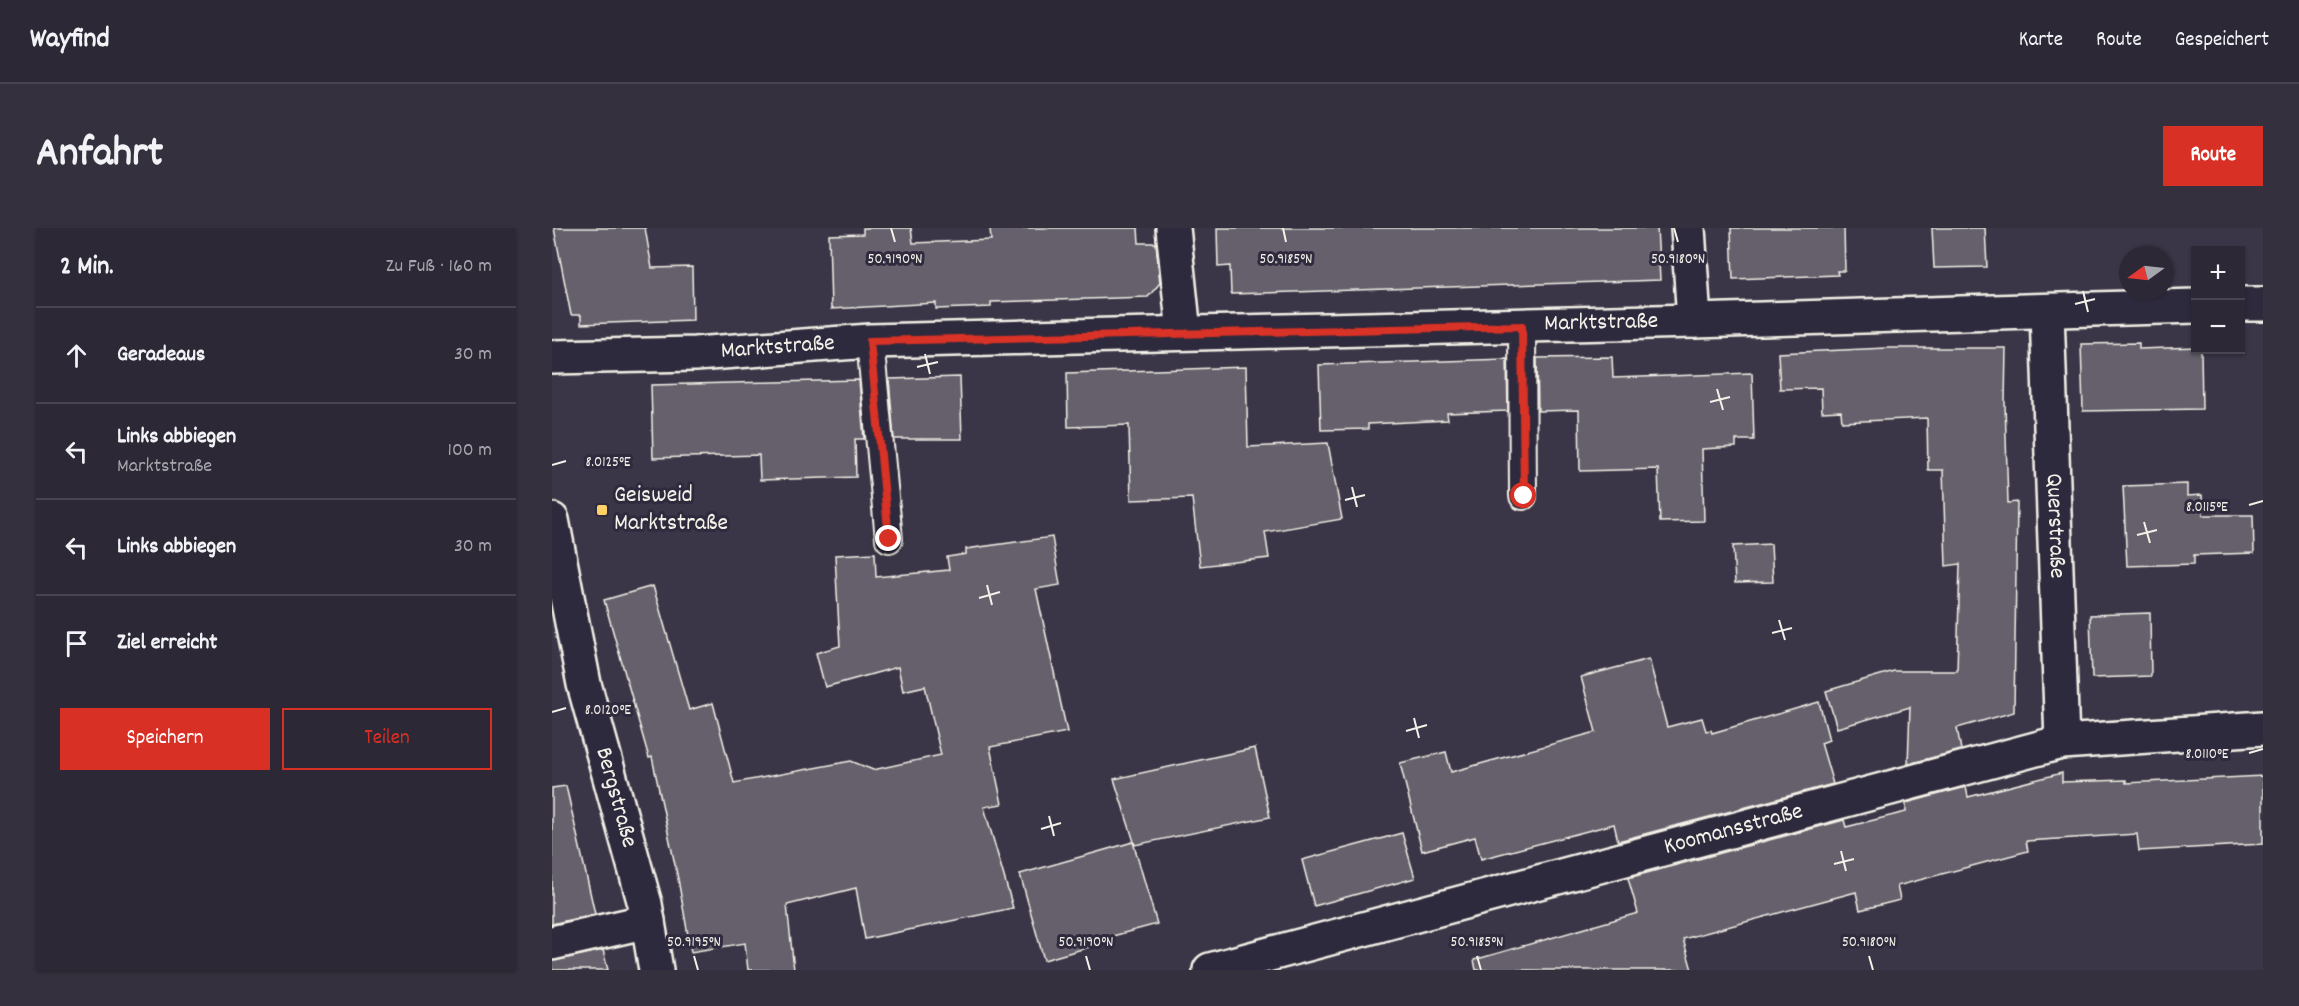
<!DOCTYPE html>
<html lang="de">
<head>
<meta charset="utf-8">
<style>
	:root { --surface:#2c2835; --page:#34303d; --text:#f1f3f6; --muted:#a6a6ad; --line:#484450; --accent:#d93025 }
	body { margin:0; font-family:Dekko,sans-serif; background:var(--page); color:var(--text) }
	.controls { position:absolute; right:18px; top:18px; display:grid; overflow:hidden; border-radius:0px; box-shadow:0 2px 4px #0004 }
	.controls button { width:54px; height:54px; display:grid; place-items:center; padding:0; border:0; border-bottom:2px solid var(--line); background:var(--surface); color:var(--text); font:30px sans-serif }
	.compass { position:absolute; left:1567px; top:18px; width:54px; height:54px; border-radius:50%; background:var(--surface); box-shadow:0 2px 4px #0004; rotate:255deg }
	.stop { position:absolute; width:18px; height:18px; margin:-14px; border:4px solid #d93025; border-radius:50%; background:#fff }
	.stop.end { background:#d93025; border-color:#fff; box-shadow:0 2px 6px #0008 }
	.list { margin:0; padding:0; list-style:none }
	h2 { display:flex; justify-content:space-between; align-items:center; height:78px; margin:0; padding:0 24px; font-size:26px }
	h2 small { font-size:20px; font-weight:400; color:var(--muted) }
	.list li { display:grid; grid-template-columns:39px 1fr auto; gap:18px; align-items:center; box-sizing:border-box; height:96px; padding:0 24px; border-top:2px solid var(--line) }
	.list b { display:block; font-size:22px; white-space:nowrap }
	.list p { margin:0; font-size:20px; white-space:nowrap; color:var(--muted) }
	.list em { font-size:20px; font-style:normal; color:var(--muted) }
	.actions { display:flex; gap:12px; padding:18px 24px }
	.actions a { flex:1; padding:14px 0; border:2px solid var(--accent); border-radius:0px; text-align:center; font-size:21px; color:var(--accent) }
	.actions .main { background:var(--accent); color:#fff }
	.icon { flex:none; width:33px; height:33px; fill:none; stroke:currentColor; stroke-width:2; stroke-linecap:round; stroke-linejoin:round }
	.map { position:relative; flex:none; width:1711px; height:742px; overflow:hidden; border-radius:0px }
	header { display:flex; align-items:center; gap:36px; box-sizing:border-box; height:84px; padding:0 30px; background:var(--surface); border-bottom:2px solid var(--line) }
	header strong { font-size:28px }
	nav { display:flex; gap:33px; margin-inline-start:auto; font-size:21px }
	.intro { display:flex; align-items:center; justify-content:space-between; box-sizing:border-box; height:144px; padding:0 36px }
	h1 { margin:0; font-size:42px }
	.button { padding:15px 27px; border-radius:0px; background:var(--accent); color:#fff; font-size:21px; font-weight:700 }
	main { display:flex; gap:36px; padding:0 36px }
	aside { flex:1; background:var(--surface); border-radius:0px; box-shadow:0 2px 4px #0004 }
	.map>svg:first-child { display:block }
</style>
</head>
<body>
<header>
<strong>Wayfind</strong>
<nav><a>Karte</a><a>Route</a><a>Gespeichert</a></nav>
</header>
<div class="intro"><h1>Anfahrt</h1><a class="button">Route</a></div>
<main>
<aside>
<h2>2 Min.<small>Zu Fuß · 160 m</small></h2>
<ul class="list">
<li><svg class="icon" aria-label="ahead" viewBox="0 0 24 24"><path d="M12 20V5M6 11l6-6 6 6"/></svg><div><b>Geradeaus</b></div><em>30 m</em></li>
<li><svg class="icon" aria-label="left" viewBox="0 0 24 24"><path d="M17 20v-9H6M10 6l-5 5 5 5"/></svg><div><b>Links abbiegen</b><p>Marktstraße</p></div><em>100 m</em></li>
<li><svg class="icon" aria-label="left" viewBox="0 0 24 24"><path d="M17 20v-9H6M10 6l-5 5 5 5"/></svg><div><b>Links abbiegen</b></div><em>30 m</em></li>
<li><svg class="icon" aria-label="arrive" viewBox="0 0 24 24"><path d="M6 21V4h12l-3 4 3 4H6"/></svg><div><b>Ziel erreicht</b></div></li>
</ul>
<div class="actions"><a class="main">Speichern</a><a>Teilen</a></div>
</aside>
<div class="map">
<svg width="1711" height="742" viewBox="0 0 1711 742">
	<rect width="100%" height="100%" fill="#3b3647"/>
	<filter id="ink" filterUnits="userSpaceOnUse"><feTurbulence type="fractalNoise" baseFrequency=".0167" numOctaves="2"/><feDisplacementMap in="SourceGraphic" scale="12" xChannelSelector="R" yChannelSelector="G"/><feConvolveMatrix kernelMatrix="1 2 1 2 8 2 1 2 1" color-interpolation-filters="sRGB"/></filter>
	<g filter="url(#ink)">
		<g fill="#65616c" stroke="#f4f1e8" stroke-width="1.5">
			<path d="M2,0h91l7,40 40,-1 1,53 -112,4v-9h-10z"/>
			<path d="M311,0h48l2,15 78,-3 -1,-12h148l1,15h17l4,40 -12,14 -157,5v5l-55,2v-6l-105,6 -2,-74 34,-1z"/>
			<path d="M665,0h440l3,52 -429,14 -1,-28 -12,1z"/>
			<path d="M1179,0h113l1,43h-8l1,4 -105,4z"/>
			<path d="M1380,0h53l2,39 -53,1z"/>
			<path d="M1587,115v6l57,-2v3h5l1,59 -119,2 -2,-67z"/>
			<path d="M1335,120h119l-1,55 3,100 9,-1 -3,210 -57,16 4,22 -53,14 2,-57 -73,21 -11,-37 68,-20h63l3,-107 -14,2 -3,-96h-15l-1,-52 -85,4 -1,-11 -19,1 -1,-24 -41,1 -2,-36z"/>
			<path d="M1060,129l1,21 139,-5 2,67h-18v7l-34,2 2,72 -44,1 -2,-53 -78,2 -1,-61 -41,1 -1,-53z"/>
			<path d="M955,131l1,52 -61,2 1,7 -80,4v5l-47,1 -2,-65z"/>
			<path d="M694,139l2,80 80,-4 14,76 -77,13 4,26 -69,8 -8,-68 -61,2 -2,-75 -61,2 -1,-54z"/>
			<path d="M408,149l2,62h-68l-5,-60z"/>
			<path d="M307,152l5,59h-9l1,38 -96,3 -1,-25 -106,3 -2,-73z"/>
			<path d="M1635,256v12l15,-1 1,20h50l1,38 -60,2v9l-67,2 -4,-80z"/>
			<path d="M500,309l8,48 -24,4 31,143 -77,15 12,57 -18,3 29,101 -148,31 -9,-51 -69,17 7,65h-46l-3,-27 -54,9 -13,-73 -26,-122 -3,1 -45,-158 49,-14 36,124 24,-7 21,80 117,-22 22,9 68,-15 -16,-69 -22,5 -5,-24 -73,20 -9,-34 24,-7 -5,-91 40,-2 1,24 73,-7 -2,-13 19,-3v-5z"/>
			<path d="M1219,316l2,38 -38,1 -2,-37z"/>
			<path d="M1598,385l1,63 -59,2 -2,-63z"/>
			<path d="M1097,431l18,68 35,-9 4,13 5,-1 1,3 107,-31 10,38 -8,3 12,41 -215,57 -4,-17 -133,35 -6,-22 -53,14 -22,-88 46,-11 5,20 145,-40 -15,-55z"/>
			<path d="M703,520l15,69 -135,28 -21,-66z"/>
			<path d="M1510,545v9l64,-2v3l137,-7v68l-124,7 -2,-17 -111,7 2,10 -131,35 3,14 -40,10 -4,-18 -173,47 9,31h-216l-2,-10 164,-47 -10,-35 216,-58 2,7 60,-15v-9l60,-16 2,10z"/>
			<path d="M14,558l29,128 -43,10v-136z"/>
			<path d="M850,605l13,45 -101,28 -12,-46z"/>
			<path d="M581,614l24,82 -48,13 1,4 -66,19 -24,-86z"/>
			<path d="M51,722l5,20h-56v-9z"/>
		</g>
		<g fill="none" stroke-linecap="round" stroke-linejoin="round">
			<defs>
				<g id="lane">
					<path d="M970,98l1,170"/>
					<path d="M318,113l19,198"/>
				</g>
				<g id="street">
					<path d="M621,0l11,105"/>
					<path d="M1136,0l6,93"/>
					<path d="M1688,76h23"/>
					<path id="s1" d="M1495,84l15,430"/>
					<path id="s2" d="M0,129l143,-3 175,-13 824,-20 502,-15"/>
					<path id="s3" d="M0,292l32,164 61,220 11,66"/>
					<path d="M0,715l96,-22"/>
					<path id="s4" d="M658,742l852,-228 201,-14"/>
				</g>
			</defs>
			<use href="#lane" stroke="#f4f1e8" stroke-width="30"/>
			<use href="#street" stroke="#f4f1e8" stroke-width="38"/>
			<use href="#lane" stroke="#2f2a3d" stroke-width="26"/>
			<use href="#street" stroke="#2f2a3d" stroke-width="33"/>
		</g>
	</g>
	<g fill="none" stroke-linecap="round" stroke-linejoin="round" filter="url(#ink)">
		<path stroke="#d93025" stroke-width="8" d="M337,311l-19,-198 652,-15 2,170"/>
	</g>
	<path fill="none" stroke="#f4f1e8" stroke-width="2" d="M339,0l4,14M731,0l3,14M1122,0l4,14M1531,63l5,21M1523,76l20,-5M373,126l5,20M365,139l21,-5M1165,161l6,21M1158,174l20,-5M0,237l14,-4M800,259l5,20M793,272l20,-5M1697,277l14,-4M1592,294l6,21M1585,307l20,-5M435,357l5,20M427,370l21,-6M1227,392l6,20M1220,405l20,-5M0,484l14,-4M862,490l5,20M854,503l21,-6M1697,525l14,-4M497,588l5,20M489,601l20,-6M1289,623l5,20M1282,636l20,-5M142,728l4,14M534,728l4,14M925,728l4,14M1317,728l4,14"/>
	<rect fill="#ffd166" stroke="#2f2a3d" stroke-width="2" x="44" y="276" width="12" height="12" rx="3"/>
	<g text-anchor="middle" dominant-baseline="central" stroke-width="6" stroke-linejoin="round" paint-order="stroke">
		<g font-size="24" fill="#f4f1e8" stroke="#2f2a3d">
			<text stroke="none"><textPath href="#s2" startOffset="1050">Marktstraße</textPath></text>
			<text stroke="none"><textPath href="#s2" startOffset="226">Marktstraße</textPath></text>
			<text stroke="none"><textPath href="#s1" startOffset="214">Querstraße</textPath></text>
			<text stroke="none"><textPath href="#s3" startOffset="285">Bergstraße</textPath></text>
			<text stroke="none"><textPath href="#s4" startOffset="542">Koomansstraße</textPath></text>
		</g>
		<g font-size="24" fill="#f4f1e8" stroke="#2f2a3d" text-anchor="start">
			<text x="62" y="268">Geisweid<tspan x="62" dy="28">Marktstraße</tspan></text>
		</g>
	</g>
	<g font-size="15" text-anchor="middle" fill="#f4f1e8" stroke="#2f2a3d" stroke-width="6" stroke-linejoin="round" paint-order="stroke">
		<text x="343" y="35">50.9190°N</text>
		<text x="734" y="35">50.9185°N</text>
		<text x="1126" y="35">50.9180°N</text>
		<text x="56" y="238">8.0125°E</text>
		<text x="1655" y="283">8.0115°E</text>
		<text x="56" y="486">8.0120°E</text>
		<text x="1655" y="530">8.0110°E</text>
		<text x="142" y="718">50.9195°N</text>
		<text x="534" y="718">50.9190°N</text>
		<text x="925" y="718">50.9185°N</text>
		<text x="1317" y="718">50.9180°N</text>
	</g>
</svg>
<div class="controls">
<button>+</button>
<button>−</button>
</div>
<svg class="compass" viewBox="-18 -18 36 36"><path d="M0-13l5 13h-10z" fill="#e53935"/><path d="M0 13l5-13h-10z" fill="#a6a6ad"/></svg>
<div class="stop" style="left:972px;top:268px"></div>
<div class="stop end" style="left:337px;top:311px"></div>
</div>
</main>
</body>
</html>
